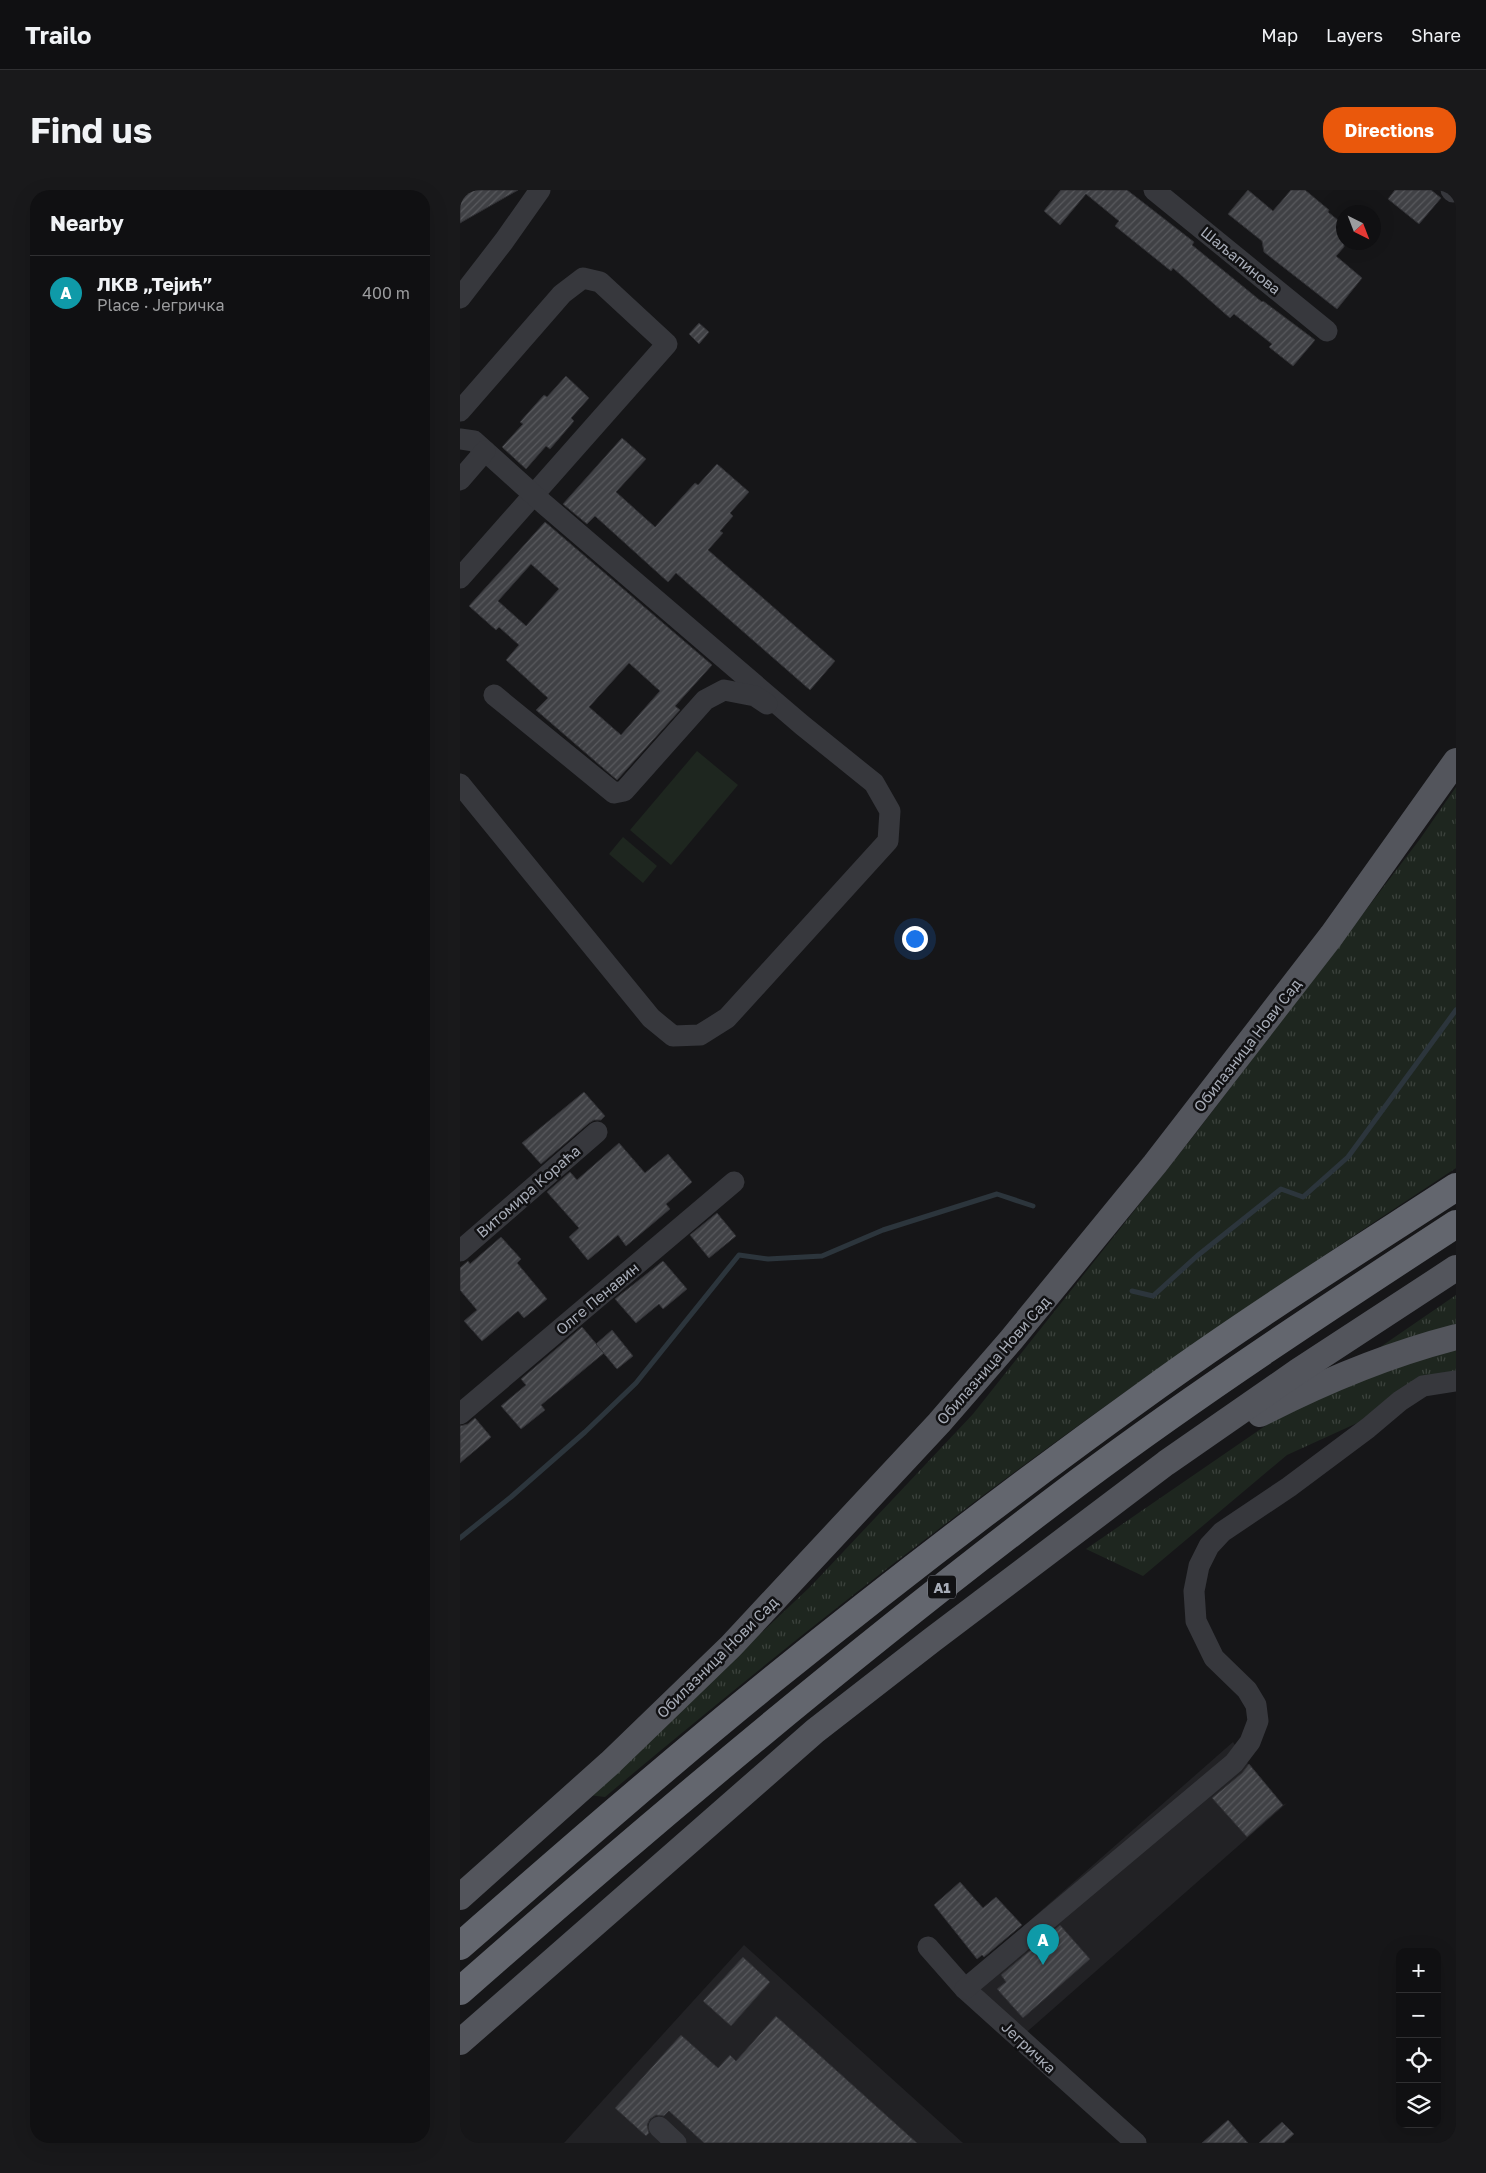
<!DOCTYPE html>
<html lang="en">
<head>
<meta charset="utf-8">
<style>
	:root { --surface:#101012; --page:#19191b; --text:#f1f3f6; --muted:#9c9d9f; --line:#303032; --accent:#ea580c }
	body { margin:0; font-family:"Golos Text",sans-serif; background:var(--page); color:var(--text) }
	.controls { position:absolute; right:15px; bottom:15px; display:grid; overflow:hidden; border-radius:10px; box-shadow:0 5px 20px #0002 }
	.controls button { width:45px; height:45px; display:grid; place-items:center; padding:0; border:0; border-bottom:1px solid var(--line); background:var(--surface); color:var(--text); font:25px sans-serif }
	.compass { position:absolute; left:876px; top:15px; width:45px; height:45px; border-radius:50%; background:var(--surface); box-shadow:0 5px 20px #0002; rotate:138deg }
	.you { position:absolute; left:454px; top:748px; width:18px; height:18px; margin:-12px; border:4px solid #fff; border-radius:50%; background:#1a73e8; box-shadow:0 0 0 8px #1a73e833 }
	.badge { display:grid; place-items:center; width:32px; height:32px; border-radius:50%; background:var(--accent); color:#fff; font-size:16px; font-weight:700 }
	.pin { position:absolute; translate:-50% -41px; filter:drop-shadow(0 1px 2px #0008) }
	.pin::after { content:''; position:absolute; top:26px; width:18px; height:15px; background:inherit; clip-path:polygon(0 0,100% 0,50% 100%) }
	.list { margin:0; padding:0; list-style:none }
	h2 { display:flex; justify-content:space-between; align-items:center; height:65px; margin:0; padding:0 20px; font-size:21px }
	h2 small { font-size:16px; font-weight:400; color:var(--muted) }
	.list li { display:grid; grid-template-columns:32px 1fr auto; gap:15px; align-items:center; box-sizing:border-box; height:75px; padding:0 20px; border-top:1px solid var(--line) }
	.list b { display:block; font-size:19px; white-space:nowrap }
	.list p { margin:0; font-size:16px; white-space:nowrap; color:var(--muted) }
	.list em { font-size:16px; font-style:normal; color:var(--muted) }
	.icon { flex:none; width:28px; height:28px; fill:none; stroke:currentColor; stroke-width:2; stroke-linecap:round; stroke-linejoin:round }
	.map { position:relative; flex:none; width:996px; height:1953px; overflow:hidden; border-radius:20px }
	header { display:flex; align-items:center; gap:30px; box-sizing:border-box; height:70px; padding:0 25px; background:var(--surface); border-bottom:1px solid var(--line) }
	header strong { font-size:24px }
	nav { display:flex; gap:28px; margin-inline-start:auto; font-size:18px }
	.intro { display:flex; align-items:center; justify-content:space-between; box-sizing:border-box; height:120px; padding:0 30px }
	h1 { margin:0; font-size:35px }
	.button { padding:12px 22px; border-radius:20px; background:var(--accent); color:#fff; font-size:18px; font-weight:700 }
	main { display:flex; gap:30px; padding:0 30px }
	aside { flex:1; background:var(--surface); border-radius:20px; box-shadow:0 5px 20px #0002 }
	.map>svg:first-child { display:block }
</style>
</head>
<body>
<header>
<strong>Trailo</strong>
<nav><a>Map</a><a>Layers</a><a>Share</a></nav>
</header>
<div class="intro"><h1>Find us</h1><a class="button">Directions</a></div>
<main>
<aside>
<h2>Nearby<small></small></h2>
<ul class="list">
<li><span class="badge" style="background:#0f9aa8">A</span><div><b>ЛКВ „Тејић”</b><p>Place · Јегричка</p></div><em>400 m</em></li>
</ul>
</aside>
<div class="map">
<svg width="996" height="1953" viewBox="0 0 996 1953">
	<defs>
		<pattern id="grass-tufts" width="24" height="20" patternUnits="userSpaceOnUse" patternTransform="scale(1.25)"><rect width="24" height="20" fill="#1e261f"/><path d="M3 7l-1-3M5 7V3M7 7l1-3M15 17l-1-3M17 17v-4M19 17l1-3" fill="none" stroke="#3c433d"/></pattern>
		<pattern id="building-hatch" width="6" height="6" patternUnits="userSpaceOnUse" patternTransform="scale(1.25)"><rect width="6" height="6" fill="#404145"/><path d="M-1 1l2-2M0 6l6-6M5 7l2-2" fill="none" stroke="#595a5e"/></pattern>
	</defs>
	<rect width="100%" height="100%" fill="#161618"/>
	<g fill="#222225">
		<path d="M773,1552l12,18 38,45 4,-2 -267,235 -60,-56z"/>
		<path d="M284,1755l219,198h-399z"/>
	</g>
	<g fill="url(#grass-tufts)">
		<path d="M996,597v381c-142,94 -284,188 -421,289 -147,108 -290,222 -430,340l-16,-2 222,-209 162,-172 219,-276 228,-299z"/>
		<path d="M996,1105v83l-169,77 -144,121 -57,-27z"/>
	</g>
	<g fill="#1e261f">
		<path d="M237,561l41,34 -67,80 -41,-35z"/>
		<path d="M163,647l34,29 -14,17 -34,-29z"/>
	</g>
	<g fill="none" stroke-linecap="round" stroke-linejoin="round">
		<g stroke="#2c353c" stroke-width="5">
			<path d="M672,1101l21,5 44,-40 84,-67 22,8 45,-40 108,-147"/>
			<path d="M0,1348l51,-41 74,-65 51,-49 103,-128 29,4 54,-3 61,-26 114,-36 36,12"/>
		</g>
	</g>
	<g fill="url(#building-hatch)" stroke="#303034" fill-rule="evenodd">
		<path d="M0,0h58l-58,33z"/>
		<path d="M601,0h66l67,52 -2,3 70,57 1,-1 52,39 -22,26 -24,-19 3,-3 -38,-30 -4,4 -57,-50 -2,3 -56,-45 4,-5 -33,-27 -26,31 -16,-14z"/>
		<path d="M788,0l25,21 18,-21h14l24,20 -1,2 16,13v22l-8,9 26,22 -25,31 -73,-57 -2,-11 -34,-27z"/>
		<path d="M935,0h36l10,8 -22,26 -31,-25z"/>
		<path d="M239,133l10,9 -10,12 -10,-10z"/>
		<path d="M106,186l23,22 -18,20 3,3 -24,28 -4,-3 -20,23 -24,-22 21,-23 -3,-2 24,-27 3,2z"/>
		<path d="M162,248l24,21 -30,33 39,35 40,-44 3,2 19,-21 32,28 -19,21 3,3 -13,15 3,2 -15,17 127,111 -25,29 -134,-117 -8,9 -73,-66 -8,8 -24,-20z"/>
		<path d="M85,332l167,143 -37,41 5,4 -63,70 -81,-70 12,-12 -42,-38 13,-15 -20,-18 -3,3 -27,-24zM71,374l28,25 -33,37 -28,-25zM169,473l31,28 -39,44 -32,-28z"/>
		<path d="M124,902l21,24 -4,4h-7l-5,3 -48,41 -19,-21z"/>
		<path d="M159,953l26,30 23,-19 24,28 -26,22 4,5 -44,37 -8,-11 -30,25 -19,-23 10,-9 -32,-36 23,-20 7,8z"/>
		<path d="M257,1023l19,23 -27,22 -19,-23z"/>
		<path d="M41,1047l20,22 -4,4 30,36 -23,19 -6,-7 -36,30 -18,-20 13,-11 -17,-20v-22l8,-7 2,3z"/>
		<path d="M203,1071l24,28 -24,20 -4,-5 -23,19 -21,-24z"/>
		<path d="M122,1137l22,26 -63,52 4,5 -24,19 -20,-23 25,-21 -5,-6z"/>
		<path d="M152,1140l21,26 -16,13 -21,-25z"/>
		<path d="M15,1228l16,19 -31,26v-37l8,-2z"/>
		<path d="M789,1574l34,41 -36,32 -35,-39 30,-25z"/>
		<path d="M500,1692l23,26 13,-11 26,28 -38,32 -2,-2 -5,4 -43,-54z"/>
		<path d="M600,1735l30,34 -67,59 -26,-29 9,-7 -5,-7z"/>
		<path d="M283,1767l27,25 -39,44 -28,-25z"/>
		<path d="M316,1826l141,127h-213l-35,-32 -5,5 -8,-1 -6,4 -3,6 2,8 -3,3 -31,-28 66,-73 37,33 12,-13 6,6z"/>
		<path d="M768,1930l20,23h-46z"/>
		<path d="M822,1932l12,12 -10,9h-25z"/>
	</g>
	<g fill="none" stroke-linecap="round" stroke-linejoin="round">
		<g stroke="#37383d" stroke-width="21">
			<path d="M694,0l173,141"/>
			<path d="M991,0l2,2"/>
			<path d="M0,108l44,-57 36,-51"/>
			<path d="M0,221l102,-117 21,-16 17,4 67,62 -207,234"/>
			<path d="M0,249l14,2 70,63 258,221 72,58 16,28 -2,30 -161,177 -27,17 -27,1 -22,-18 -191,-234"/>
			<path d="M0,290l25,-29"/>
			<path d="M34,505l120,98 10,-2 81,-91 19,-10 31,6 12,8"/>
			<path d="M0,1061l137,-119"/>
			<path d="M0,1224l274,-232"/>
			<path d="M468,1757l37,42 171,154"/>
			<path d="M505,1799l269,-226 16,-21 8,-21 -2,-16 -9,-15 -33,-32 -18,-37 -2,-30 5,-25 10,-20 13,-14 67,-45 79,-59 32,-27 23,-15 33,-5"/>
			<path d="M199,1937l17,16"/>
		</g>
		<g stroke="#53555c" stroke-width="26">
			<path d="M800,1224c64,-33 126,-59 196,-77"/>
			<path d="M0,1707l150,-134 121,-117 208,-223 72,-83 144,-176 177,-229 124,-174"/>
			<path d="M0,1852l355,-311 117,-91 234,-177 131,-91 159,-104"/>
		</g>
		<g stroke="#63666e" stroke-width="28">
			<path d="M0,1756c103,-90 206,-180 312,-266 125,-101 254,-200 385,-294 97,-70 199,-134 299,-199"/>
			<path d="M0,1801c201,-177 406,-349 620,-510 122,-91 249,-174 376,-257"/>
		</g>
	</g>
	<g text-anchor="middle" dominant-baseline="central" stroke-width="5" stroke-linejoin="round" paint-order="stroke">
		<rect fill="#111113" stroke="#7b7e86" stroke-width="1" x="468" y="1385.5" width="28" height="23" rx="4"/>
		<g font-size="14" font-weight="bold" fill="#a8adb8">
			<text x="482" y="1397">A1</text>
		</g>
		<g font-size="15" fill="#a8adb8" stroke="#111113">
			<text transform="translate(781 70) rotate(39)">Шаљапинова</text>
			<text transform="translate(787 855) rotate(-52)">Обилазница Нови Сад</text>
			<text transform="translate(68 1001) rotate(-41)">Витомира Кораћа</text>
			<text transform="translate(137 1108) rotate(-40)">Олге Пенавин</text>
			<text transform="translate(533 1170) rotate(-49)">Обилазница Нови Сад</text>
			<text transform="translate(257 1467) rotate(-45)">Обилазница Нови Сад</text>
			<text transform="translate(569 1857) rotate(43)">Јегричка</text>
		</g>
	</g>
</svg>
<div class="controls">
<button>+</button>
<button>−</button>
<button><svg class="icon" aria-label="locate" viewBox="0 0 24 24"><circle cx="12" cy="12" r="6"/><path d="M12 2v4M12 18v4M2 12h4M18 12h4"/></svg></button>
<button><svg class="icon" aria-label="layers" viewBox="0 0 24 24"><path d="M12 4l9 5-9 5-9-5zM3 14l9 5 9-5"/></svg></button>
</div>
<svg class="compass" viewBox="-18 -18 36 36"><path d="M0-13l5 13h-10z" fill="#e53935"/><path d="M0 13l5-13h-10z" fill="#9c9d9f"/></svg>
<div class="you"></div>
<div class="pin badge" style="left:583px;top:1775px;background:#0f9aa8">A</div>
</div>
</main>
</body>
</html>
